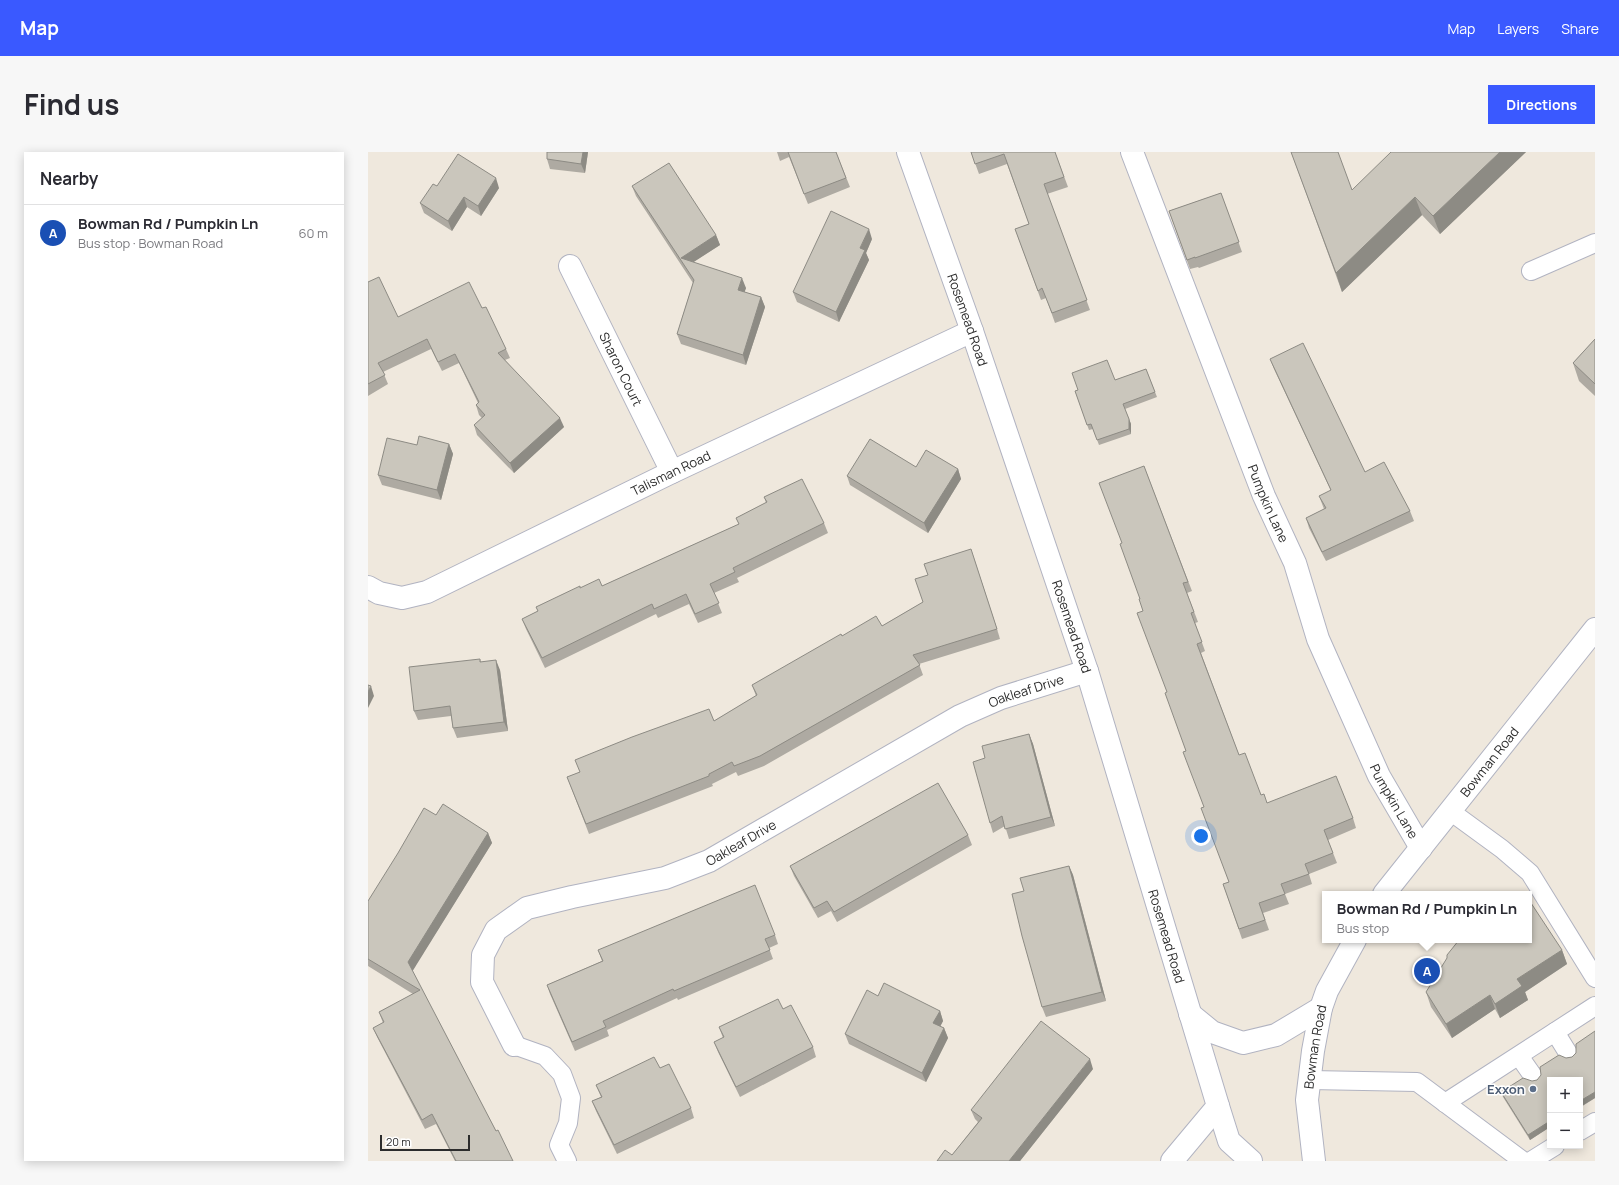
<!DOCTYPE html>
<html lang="en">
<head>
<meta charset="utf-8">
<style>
	:root { --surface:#fff; --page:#f7f7f7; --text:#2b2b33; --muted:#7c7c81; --line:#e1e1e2; --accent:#3a59ff }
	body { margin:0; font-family:Manrope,sans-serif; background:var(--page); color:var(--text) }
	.controls { position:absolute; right:12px; bottom:12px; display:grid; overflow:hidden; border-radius:0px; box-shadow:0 2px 10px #0003 }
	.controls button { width:36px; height:36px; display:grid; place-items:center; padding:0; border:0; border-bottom:1px solid var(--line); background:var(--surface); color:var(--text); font:20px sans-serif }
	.scale { position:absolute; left:12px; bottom:10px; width:90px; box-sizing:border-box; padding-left:4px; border:2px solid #2c2c2c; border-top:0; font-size:11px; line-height:14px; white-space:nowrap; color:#2c2c2c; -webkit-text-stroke:3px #fff; paint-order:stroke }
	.you { position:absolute; left:833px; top:684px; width:14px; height:14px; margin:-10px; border:3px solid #fff; border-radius:50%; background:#1a73e8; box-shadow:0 0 0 6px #1a73e833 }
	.badge { display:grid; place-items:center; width:26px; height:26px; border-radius:50%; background:var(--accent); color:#fff; font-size:13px; font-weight:700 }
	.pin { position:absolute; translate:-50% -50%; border:2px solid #fff; box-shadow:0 1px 4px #0006 }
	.popup { position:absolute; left:954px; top:739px; width:210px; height:52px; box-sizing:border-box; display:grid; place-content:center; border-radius:0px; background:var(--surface); filter:drop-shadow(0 1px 3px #0005); font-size:13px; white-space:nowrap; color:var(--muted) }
	.popup b { font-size:15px; color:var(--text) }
	.popup::after { content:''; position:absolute; left:50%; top:100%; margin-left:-8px; border:8px solid transparent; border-top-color:var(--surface) }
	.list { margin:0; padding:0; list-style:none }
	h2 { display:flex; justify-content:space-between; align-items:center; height:52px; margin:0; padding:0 16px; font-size:17px }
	h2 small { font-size:13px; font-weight:400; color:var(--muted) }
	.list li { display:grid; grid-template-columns:26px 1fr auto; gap:12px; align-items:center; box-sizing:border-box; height:56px; padding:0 16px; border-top:1px solid var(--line) }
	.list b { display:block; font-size:15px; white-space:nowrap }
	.list p { margin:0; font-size:13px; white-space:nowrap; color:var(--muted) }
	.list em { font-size:13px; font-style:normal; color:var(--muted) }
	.map { position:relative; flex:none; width:1227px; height:1009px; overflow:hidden; border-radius:0px }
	header { display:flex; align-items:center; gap:24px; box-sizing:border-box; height:56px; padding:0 20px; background:var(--accent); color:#fff }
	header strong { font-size:19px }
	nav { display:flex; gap:22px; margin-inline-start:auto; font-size:14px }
	.intro { display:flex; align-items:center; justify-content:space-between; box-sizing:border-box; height:96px; padding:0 24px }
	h1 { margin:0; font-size:28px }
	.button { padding:10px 18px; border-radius:0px; background:var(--accent); color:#fff; font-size:14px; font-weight:700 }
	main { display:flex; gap:24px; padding:0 24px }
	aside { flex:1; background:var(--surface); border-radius:0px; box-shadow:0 2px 10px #0003 }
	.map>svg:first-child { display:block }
</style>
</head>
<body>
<header>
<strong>Map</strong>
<nav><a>Map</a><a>Layers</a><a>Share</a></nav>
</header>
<div class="intro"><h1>Find us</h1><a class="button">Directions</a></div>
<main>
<aside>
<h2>Nearby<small></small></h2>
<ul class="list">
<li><span class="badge" style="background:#1a4fb4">A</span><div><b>Bowman Rd / Pumpkin Ln</b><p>Bus stop · Bowman Road</p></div><em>60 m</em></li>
</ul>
</aside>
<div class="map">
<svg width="1227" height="1009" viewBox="0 0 1227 1009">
	<rect width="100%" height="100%" fill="#efe8dd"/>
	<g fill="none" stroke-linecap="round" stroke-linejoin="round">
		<defs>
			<g id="service">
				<path d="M1163,119l64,-28"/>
				<path d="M1082,659l52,38 28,24 65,105"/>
				<path d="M1187,880l13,21"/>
				<path d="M146,893l31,11 17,18 9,24 -3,25 -9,22 8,16"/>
				<path d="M1151,904l14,20"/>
				<path d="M942,928l107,2 106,79"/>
				<path d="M1077,951l150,-97"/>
				<path d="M1212,979l15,-9"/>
				<path d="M1163,1009l24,-15"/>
			</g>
			<g id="minor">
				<path id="s1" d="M540,0l64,179 115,340 131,435 -46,55"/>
				<path id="s2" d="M764,0l132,344 31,67 23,76 61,137 42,72"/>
				<path id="s3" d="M202,114l102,206"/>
				<path id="s4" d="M0,435l11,6 23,5 25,-6 245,-120 300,-141"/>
				<path id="s5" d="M146,893l-32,-63 1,-27 13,-25 31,-22 45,-11 93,-19 44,-17 251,-145 41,-18 86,-27"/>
			</g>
			<g id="secondary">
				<path id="s6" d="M1016,742l211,-265"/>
				<path d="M822,862l22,18 31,11 33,-8 45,-27"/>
				<path d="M850,954l11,35 22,20"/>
				<path id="s7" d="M946,1009l-7,-61 6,-49 8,-43 6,-17 28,-51"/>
			</g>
		</defs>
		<use href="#service" stroke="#b1b3c1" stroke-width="20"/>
		<use href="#minor" stroke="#b1b3c1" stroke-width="24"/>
		<use href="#secondary" stroke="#b1b3c1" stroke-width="24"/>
		<use href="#service" stroke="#fff" stroke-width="18"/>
		<use href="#minor" stroke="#fff" stroke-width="22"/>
		<use href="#secondary" stroke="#fff" stroke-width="22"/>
	</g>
	<g fill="#aeaaa2">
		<path d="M220,0l-3,21 -35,-4 -3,-10z"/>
		<path d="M409,0h59l14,35 -42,17 -19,-47 -9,4z"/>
		<path d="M603,0h84l13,35 -21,7 43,116 -35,13 -9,-25 -5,2 -26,-71 14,-5 -22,-60 -28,10z"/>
		<path d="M923,0l61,38 174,-38 -86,82 -18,-19 -80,77z"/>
		<path d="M69,34l62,2 -18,28 -14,-9 -15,24 -28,-18 -4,-10z"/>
		<path d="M264,34l84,49 4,10 -27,17 53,26 -2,4 17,5 4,10 -19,58 -65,-21 -4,-10 16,-51 -57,-87z"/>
		<path d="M853,41l21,59 -43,16 -1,-1 -8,2 -21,-58z"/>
		<path d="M504,87l-6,14 3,7 -30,62 -42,-20 -4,-10z"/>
		<path d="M0,130l30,35 84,-9 24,41 4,9 -5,2 59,67 -50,46 -37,-38 -3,-10 8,-7 -3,-3 -3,-10 2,-2 -19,-40 -17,8 -11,-22 -48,23 5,12 -20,12z"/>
		<path d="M1227,187v57l-16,-15 -6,-18z"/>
		<path d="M902,207l95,113 45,39 4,10 -88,40 -17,-33 -3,-10 18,-9 -5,-13 12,-5 -57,-122z"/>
		<path d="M778,217l11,28 -32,12 6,15v10l-32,11 -6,-16 -4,1 -14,-39 40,-11z"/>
		<path d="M81,292l4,10 -12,46 -59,-15 -4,-10z"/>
		<path d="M776,314l48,125 -5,2 11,29 -3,1 10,28 -4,2 38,102 22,40 6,8 86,15 3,10 -28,12 9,23 -28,11 3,10 -27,10 4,10 -26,9 6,17 -27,9 -19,-55 6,-2 -25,-75 -37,-115 -24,-81 -3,-12z"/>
		<path d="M548,315l42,2 3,10 -33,54 -78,-48 -3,-9z"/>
		<path d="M396,345l60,26 4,10 -91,45 2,4 -25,11 8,20 -24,10 -9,-19 -31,14 -2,-4 -111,54 -19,-39 -4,-10 16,-8 -2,-4 44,-19 22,-2 137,-62 -3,-6 30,-15z"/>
		<path d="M606,407l26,80 -81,25 4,11 -159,91 -26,10 -2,-4 -24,12 1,2 -124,48 -22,-57 147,-56 42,-25 -4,-11 90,-49 40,-10 41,-24z"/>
		<path d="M112,507l1,3 19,8 8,61 -51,7 -4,-10 -2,-12 -33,4 -4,-9z"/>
		<path d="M661,582l4,10 22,82 -46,13 -4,-13 -12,7 -3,-10 -5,-65z"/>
		<path d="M68,663l52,18 4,10 -80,128 84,160 17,30h-58l-19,-37 -11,5 -48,-92 -4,-9 10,-5 -4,-11 34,-18 -45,-28v-65z"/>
		<path d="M600,683l4,10 -135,77 -6,-11 -13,7 -24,-42 -4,-10z"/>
		<path d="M701,714l4,9 33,126 -60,16 -4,-10 -18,-116z"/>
		<path d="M407,783l3,9 -9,4 4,11 -95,41 -1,-2 -70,32 2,6 -34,15 -25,-57 -3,-9 55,-24 -4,-11z"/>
		<path d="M1194,798l5,14 -42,28 3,8 -28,18 -5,-9 -43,29 -21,-31 -5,-15z"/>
		<path d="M510,844l62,15 3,10 -3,5 4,2 4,10 -22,44 -77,-38 -4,-10z"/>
		<path d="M415,857l30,38 3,10 -76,40 -22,-45 -4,-10 9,-4 -4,-11z"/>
		<path d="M1227,879v67l-65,42 -27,-43 -2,-5 36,-12 29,-22 6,-1z"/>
		<path d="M292,916l31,40 3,10 -77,36 -21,-43 -4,-10 9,-4 -5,-12z"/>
		<path d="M725,917l-73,92h-83l15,-6 26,-33 -3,-3 -4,-9z"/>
	</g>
	<g fill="#8d8b84">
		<path d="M215,0h5l-3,21 -4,-9z"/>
		<path d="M1132,0h26l-86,82 -7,-18z"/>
		<path d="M128,26l3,10 -18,28 -3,-10z"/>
		<path d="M96,45l3,10 -15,24 -4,-10z"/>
		<path d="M1047,45l7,18 -80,77 -6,-19z"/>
		<path d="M501,77l3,10 -6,14 3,7 -30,62 -3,-10 24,-64z"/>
		<path d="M348,83l4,10 -34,22 -5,-9z"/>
		<path d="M374,126l4,10 -4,12 -4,-10z"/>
		<path d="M393,145l4,10 -19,58 -3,-10z"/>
		<path d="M192,266l4,9 -50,46 -4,-10z"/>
		<path d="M761,267l2,5v10l-2,-5z"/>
		<path d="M81,292l4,10 -12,46 -4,-10z"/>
		<path d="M590,317l3,10 -33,54 -4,-10z"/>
		<path d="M603,397l3,10 26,80 -3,-10z"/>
		<path d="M128,508l4,10 8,61 -4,-9z"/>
		<path d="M3,534l3,10 -6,12v-16z"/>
		<path d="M661,582l4,10 22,82 -4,-9z"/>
		<path d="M120,681l4,10 -80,129 -4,-10z"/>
		<path d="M701,714l4,9 33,126 -4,-9z"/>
		<path d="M1194,798l5,14 -42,28 3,8 -28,18 -5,-14 22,-25z"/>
		<path d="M1122,843l5,14 -43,29 -6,-14z"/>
		<path d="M572,859l3,10 -6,12 -4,-10z"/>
		<path d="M576,876l4,10 -22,44 -4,-9z"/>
		<path d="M722,907l3,10 -73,92h-11z"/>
		<path d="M1227,940v6l-15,9v-6z"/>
		<path d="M1182,969v6l-20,13 -2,-5z"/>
	</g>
	<g fill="#cac6bc" stroke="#8d8b84">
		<path d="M179,0h36l-2,12 -34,-5z"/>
		<path d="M420,0h48l10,26 -42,16z"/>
		<path d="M603,0h84l9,25 -20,7 43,116 -35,13 -10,-25 -4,3 -23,-62 14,-5 -25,-70 -29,10z"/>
		<path d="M923,0h47l14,38 39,-38h109l-67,64 -18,-19 -79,76z"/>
		<path d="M90,2l38,24 -18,28 -14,-9 -16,24 -28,-18 13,-19 4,2z"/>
		<path d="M301,11l47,72 -35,23 61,20 -4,12 23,7 -18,58 -66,-21 17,-54 -62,-94z"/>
		<path d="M853,41l18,49 -44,16v-1l-8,3 -18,-49z"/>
		<path d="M463,59l38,18 -9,19 5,2 -29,62 -43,-20z"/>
		<path d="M11,125l19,40 71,-35 13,26 4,-1 20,42 -8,4 62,65 -50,45 -36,-38 11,-10 -9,-10 3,-3 -24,-48 -17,8 -11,-23 -49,24 7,12 -17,9v-102z"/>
		<path d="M1227,187v45l-22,-21z"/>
		<path d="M935,191l62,129 19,-10 26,49 -88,41 -16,-34 20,-10 -7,-12 12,-6 -61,-131z"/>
		<path d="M739,208l8,20 31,-11 9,23 -32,12 6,15v10l-32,11 -6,-16 -4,1 -12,-34 3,-1 -6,-17z"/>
		<path d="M51,284l30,8 -12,46 -59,-15 9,-37 30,7z"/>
		<path d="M502,287l46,28 10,-17 32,19 -34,54 -77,-47z"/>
		<path d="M776,314l44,116 -5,1 11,29 -3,1 11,29 -5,2 42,111 6,-2 16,42 3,-1 3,9 69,-27 17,42 -29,12 9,23 -28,11 4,10 -28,10 4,10 -26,9 6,17 -26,9 -16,-45 6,-2 -28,-74 3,-1 -21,-55 3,-1 -21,-58 2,-1 -30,-79 6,-2 -4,-12h1l-20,-55 2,-1 -23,-60z"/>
		<path d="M434,327l22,44 -91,45 2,4 -25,12 9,19 -24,11 -9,-20 -32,15 -2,-5 -110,54 -20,-39 16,-8 -2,-4 44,-21v2l19,-9 3,7 137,-62 -3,-6 31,-16 -3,-5z"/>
		<path d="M603,397l26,80 -84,26 7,10 -160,91 -26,10 -2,-4 -23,12v2l-123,48 -19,-47 13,-5 -5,-12 57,-23 77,-28 5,12 43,-26 -5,-10 89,-51 1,2 34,-20 6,10 41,-24 -8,-23 13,-4 -4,-11z"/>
		<path d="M112,507v3l16,-2 8,62 -51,6 -3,-22 -36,5 -5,-44z"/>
		<path d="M0,533l3,1 -3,6z"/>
		<path d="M661,582l22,83 -46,12 -3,-13 -12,7 -17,-61 12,-4 -3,-12z"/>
		<path d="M570,631l30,52 -134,77 -7,-11 -13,7 -24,-42z"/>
		<path d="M75,652l45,29 -80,129 88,169 2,-1 15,31h-57l-24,-47 -10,6 -49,-92 11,-6 -5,-10 41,-22 -52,-31v-58l30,-48 26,-45 12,7z"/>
		<path d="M701,714l33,126 -60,15 -20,-71 -10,-42 12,-3 -4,-13z"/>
		<path d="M387,733l20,50 -10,4 5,11 -96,41 -1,-2 -70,32 3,6 -34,15 -25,-57 56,-24 -5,-11z"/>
		<path d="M1161,748l33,50 -45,29 5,7 -27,18 -5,-9 -44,29 -20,-32 21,-34v-3l12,-15h70z"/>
		<path d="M516,831l56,28 -7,12 11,5 -22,45 -77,-39 22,-44 11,6z"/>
		<path d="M410,847l5,10 8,-4 22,42 -77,40 -22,-45 10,-5 -5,-10z"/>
		<path d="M673,869l49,38 -81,102h-72l8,-11 7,5 30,-37 -11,-8z"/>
		<path d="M1227,879v61l-15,9v-21h-30v41l-22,14 -27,-43 22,-14 9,3 5,-1 4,-5 -1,-8 19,-12 7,3 6,-1 4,-4v-9z"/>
		<path d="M286,905l6,11 9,-4 22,44 -77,37 -22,-44 10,-4 -6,-12z"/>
	</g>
	<circle fill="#5c6f8a" stroke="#fff" stroke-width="1.5" cx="1165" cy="937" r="4"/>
	<g text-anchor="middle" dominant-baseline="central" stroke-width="3" stroke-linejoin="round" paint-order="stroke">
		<g font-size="13" fill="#2c2c2c" stroke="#fff">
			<text stroke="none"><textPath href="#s1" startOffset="178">Rosemead Road</textPath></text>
			<text stroke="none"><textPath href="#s3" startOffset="115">Sharon Court</textPath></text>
			<text stroke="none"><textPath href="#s4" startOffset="333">Talisman Road</textPath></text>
			<text stroke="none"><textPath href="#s2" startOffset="377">Pumpkin Lane</textPath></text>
			<text stroke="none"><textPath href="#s1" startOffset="502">Rosemead Road</textPath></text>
			<text stroke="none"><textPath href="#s5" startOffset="713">Oakleaf Drive</textPath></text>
			<text stroke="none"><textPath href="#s6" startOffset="169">Bowman Road</textPath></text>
			<text stroke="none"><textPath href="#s2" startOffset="701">Pumpkin Lane</textPath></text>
			<text stroke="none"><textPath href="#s5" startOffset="389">Oakleaf Drive</textPath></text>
			<text stroke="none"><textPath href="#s1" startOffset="826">Rosemead Road</textPath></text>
			<text stroke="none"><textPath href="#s7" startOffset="115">Bowman Road</textPath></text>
		</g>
		<g font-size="13" font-weight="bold" fill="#4e5e75" stroke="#fff" text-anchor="end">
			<text x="1157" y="937">Exxon</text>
		</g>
	</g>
</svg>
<div class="controls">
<button>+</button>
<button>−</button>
</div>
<div class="scale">20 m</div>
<div class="you"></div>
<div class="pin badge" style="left:1059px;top:819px;background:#1a4fb4">A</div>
<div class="popup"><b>Bowman Rd / Pumpkin Ln</b>Bus stop</div>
</div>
</main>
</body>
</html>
